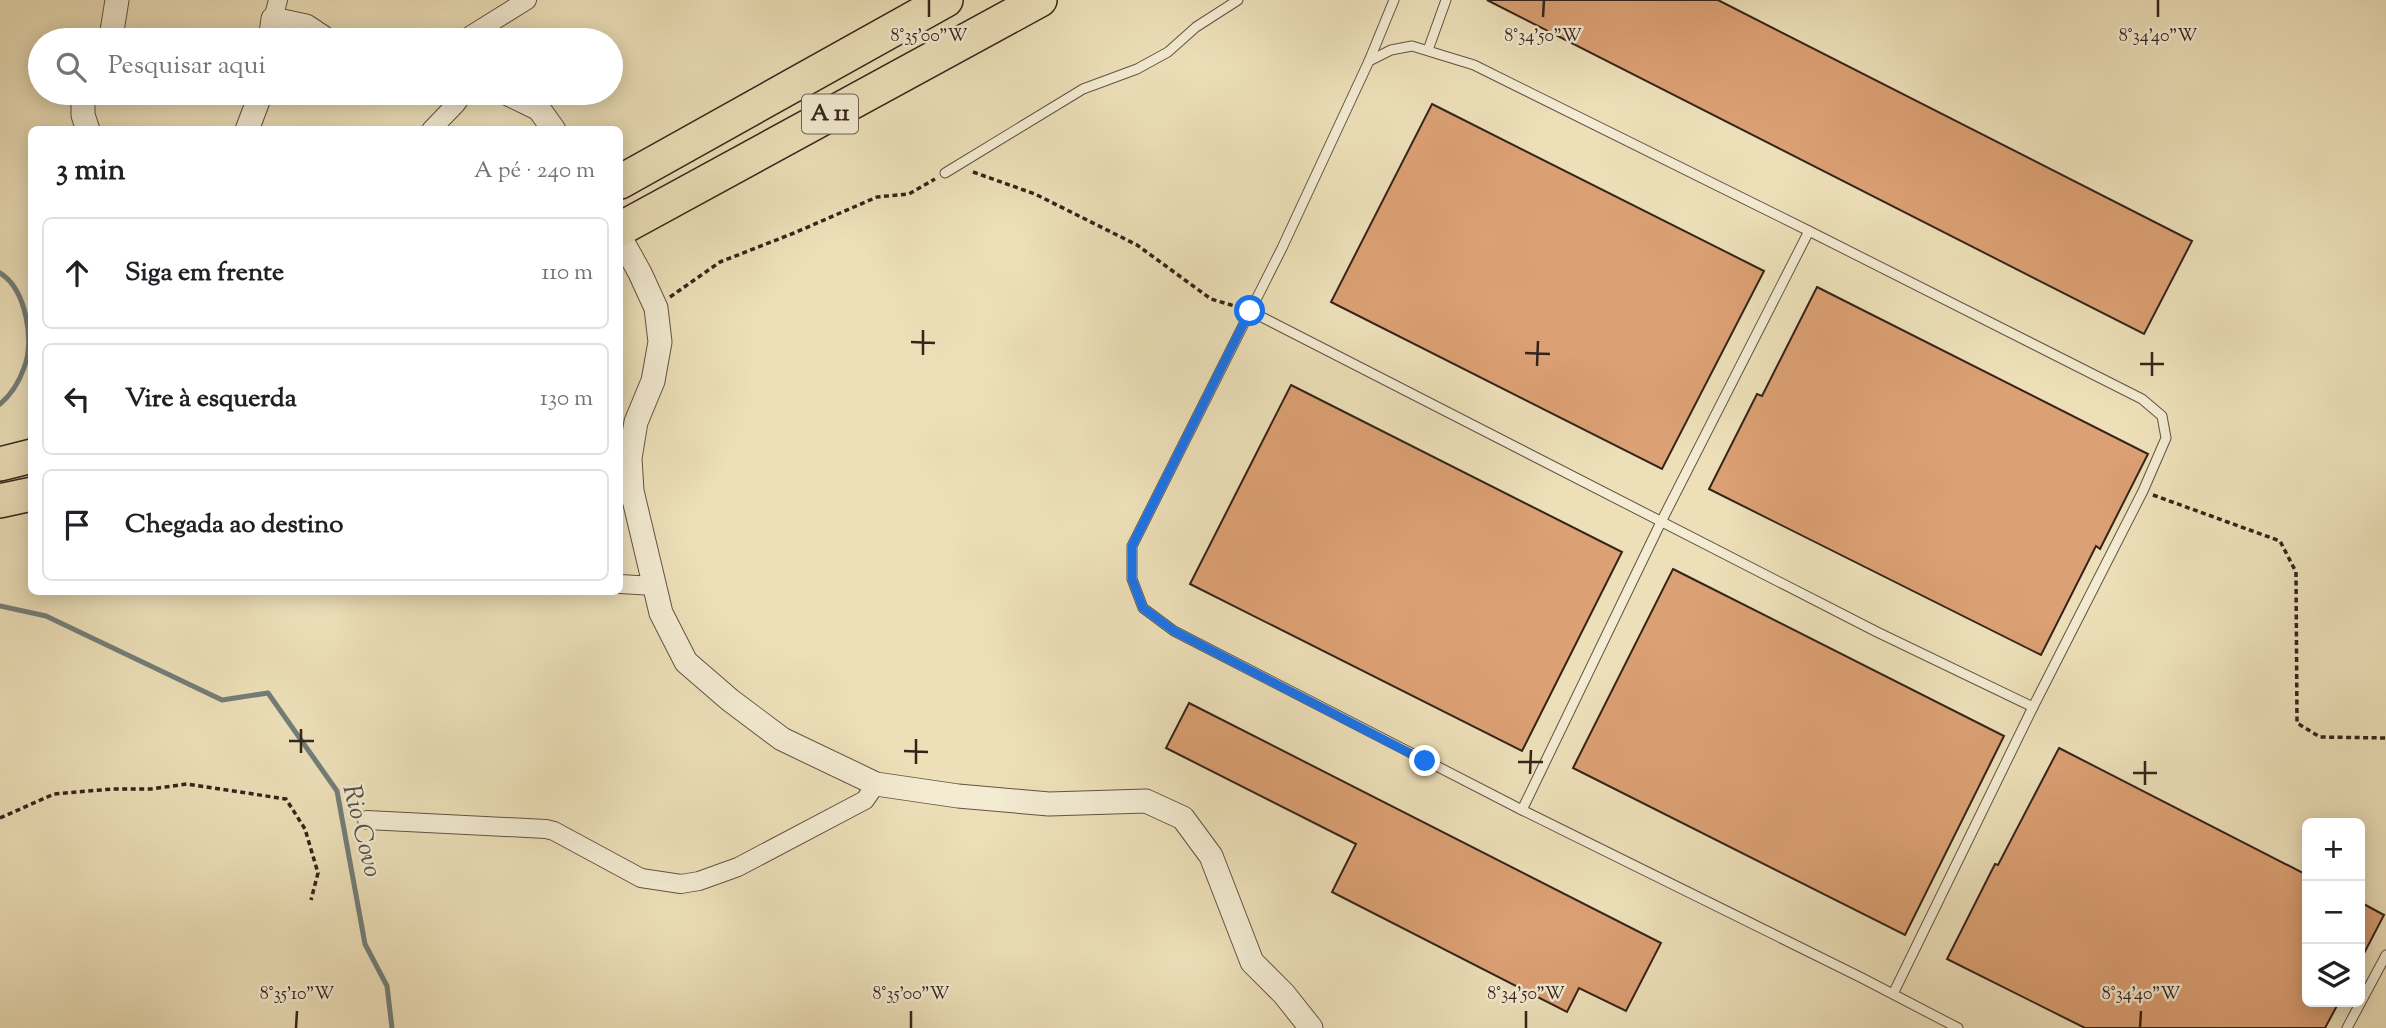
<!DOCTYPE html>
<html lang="pt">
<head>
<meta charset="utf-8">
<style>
	:root { --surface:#fff; --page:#f2f2f2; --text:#202124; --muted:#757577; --line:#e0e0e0 }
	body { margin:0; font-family:"Sorts Mill Goudy",serif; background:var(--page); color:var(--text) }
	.controls { position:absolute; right:21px; bottom:21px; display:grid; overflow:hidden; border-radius:10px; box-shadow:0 4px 18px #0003 }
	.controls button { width:63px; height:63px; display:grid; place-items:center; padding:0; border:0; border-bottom:2px solid var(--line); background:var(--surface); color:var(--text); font:35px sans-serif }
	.stop { position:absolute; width:21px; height:21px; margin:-16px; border:5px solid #1a73e8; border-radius:50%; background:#fff }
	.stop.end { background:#1a73e8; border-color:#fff; box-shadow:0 2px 7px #0008 }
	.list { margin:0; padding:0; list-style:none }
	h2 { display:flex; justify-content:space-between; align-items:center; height:91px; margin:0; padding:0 28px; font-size:30px }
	h2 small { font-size:23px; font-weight:400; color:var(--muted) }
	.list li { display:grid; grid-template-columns:46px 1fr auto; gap:21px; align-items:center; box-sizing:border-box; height:112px; margin:0 14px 14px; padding:0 14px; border:2px solid var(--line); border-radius:10px }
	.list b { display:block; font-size:26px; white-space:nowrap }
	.list em { font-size:23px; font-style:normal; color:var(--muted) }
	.icon { flex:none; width:38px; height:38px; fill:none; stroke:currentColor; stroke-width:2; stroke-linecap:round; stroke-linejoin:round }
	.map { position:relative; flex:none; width:2386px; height:1028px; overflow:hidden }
	.search { position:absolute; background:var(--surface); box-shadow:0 4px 18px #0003; left:28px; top:28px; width:595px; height:77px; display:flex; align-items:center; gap:18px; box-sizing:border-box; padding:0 24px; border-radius:38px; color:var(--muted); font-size:26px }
	.panel { position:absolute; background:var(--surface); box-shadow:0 4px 18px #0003; left:28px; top:126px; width:595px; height:469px; border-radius:10px }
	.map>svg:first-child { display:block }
</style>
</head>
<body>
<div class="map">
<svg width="2386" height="1028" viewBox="0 0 2386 1028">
	<rect width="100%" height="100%" fill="#ede0b9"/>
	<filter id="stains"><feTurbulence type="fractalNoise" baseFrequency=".00286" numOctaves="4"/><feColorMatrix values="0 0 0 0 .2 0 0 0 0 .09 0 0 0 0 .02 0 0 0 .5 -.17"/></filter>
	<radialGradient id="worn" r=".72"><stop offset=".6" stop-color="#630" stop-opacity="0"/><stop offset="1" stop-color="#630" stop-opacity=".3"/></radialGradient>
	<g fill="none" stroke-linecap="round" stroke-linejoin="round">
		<g stroke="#727e79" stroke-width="5">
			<path d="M0,273c26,16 35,68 24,95 -5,14 -13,27 -24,36"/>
			<path d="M0,606l46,10 176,84 46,-7 69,98 28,153 22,42 5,42"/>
		</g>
	</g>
	<g fill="#dba073" stroke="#35231b" stroke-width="2">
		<path d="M1487,0h231l474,241 -48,93z"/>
		<path d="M1432,104l332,167 -102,198 -331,-167z"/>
		<path d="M1817,287l331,167 -48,95 -4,-3 -55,109 -332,-166 48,-95 5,2z"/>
		<path d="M1291,385l331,167 -100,199 -332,-167z"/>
		<path d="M1673,569l331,167 -99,199 -332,-167z"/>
		<path d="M1189,703l472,240 -35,68 -47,-23 -12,24 -235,-120 24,-48 -190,-96z"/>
		<path d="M2059,748l248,127v127h32l-14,26h-240l-138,-69 48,-95 3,1z"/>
		<path d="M2360,902l24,13 -24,46z"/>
	</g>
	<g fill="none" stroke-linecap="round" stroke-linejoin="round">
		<defs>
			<g id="service">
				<path d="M1428,50l18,-50"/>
				<path d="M1369,61l25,-61"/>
				<path d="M945,173l138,-84 54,-20 31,-17 28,-25 42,-27"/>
				<path d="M1250,311l627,321 156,75"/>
				<path d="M1522,810l139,-288 148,-291"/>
				<path d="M1893,994l140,-287 110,-216 23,-53 -4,-22 -20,-17 -333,-168 -335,-166 -62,-19 -21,4 -22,11 -87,187 -150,298v33l11,29 31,23 348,179 340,168 96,50"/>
				<path d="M2347,1028l39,-73"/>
			</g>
			<g id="minor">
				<path d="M273,19l5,-19"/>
				<path d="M463,40l64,-40"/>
				<path d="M431,130l25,-26 8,-11"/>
				<path d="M620,584l34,2"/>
				<path d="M367,820l179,9 8,2 87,47 40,6 18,-3 39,-14 127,-67 11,-16"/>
			</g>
			<g id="tertiary">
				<path d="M108,40l3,-3 6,-37"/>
				<path d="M270,40l3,-21 33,7 21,14"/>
				<path d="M83,93v22l5,15"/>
				<path d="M506,93l33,16 15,21"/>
				<path d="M247,130l14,-37"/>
				<path d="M620,237l20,36 16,35 4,34 -7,39 -17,41 -6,36 2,33 29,122 25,49 44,38 52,39 94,45 82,12 91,8 97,-3 37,17 28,38 41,106 32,32 27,34"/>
			</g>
			<g id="motorway">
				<path d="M620,182l326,-182"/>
				<path d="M620,229l420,-229"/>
				<path d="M0,464l32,-8"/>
				<path d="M0,501l32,-7"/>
			</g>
		</defs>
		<use href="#service" stroke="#635242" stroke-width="11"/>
		<use href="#minor" stroke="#635242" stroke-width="20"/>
		<use href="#tertiary" stroke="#635242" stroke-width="25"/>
		<use href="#motorway" stroke="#35231b" stroke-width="36"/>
		<g stroke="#35231b" stroke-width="3.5" stroke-dasharray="5 3.5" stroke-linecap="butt">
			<path d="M973,172l62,22 102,51 74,54 27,8"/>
			<path d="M670,297l50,-35 74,-29 83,-36 32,-3 26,-15"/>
			<path d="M2153,495l127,46 16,31 1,151 23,14 66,1"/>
			<path d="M0,818l54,-24 58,-5h39l36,-5 99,15 19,30 13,44 -7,27"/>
		</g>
		<use href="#service" stroke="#f3ebd2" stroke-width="9"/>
		<use href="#minor" stroke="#f3ebd2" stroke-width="18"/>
		<use href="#tertiary" stroke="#f3ebd2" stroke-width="23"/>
		<use href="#motorway" stroke="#ede0b9" stroke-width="33"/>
	</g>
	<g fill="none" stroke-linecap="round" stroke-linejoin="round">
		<path stroke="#1a73e8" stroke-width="9" d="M1250,311l-118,235v33l11,29 31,23 251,130"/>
	</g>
	<path fill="none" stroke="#35231b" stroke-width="2.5" d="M929,17v-17M1543,17l1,-17M2158,17v-17M911,342l24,1M1525,353l25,1M923,355v-25M2140,364h24M1537,366l1,-25M2152,376v-24M289,741h25M904,751l24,1M301,753v-24M1518,762h25M916,764v-25M2133,773h24M1530,774l1,-24M2145,785v-24M296,1028l1,-17M911,1028v-17M1526,1028v-17M2140,1028l1,-17"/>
	<g text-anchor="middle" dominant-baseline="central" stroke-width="5" stroke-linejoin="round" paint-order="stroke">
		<rect fill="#f3ebd2" stroke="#6e5f52" stroke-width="2" x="802" y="94.5" width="56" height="39" rx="5"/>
		<g font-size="23" font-weight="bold" fill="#35231b">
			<text x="830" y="114">A 11</text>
		</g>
		<g font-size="26" font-style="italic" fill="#54514a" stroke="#f3ebd2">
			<text transform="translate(361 831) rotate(76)">Rio Covo</text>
		</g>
	</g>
	<g font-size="18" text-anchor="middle" fill="#35231b" stroke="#f3ebd2" stroke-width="5" stroke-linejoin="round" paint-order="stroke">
		<text x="929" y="41">8°35'00"W</text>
		<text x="1543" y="41">8°34'50"W</text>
		<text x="2158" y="41">8°34'40"W</text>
		<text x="297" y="999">8°35'10"W</text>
		<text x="911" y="999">8°35'00"W</text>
		<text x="1526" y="999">8°34'50"W</text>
		<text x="2141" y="999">8°34'40"W</text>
	</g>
	<rect width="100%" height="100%" filter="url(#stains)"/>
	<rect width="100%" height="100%" fill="url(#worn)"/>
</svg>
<div class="controls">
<button>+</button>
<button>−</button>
<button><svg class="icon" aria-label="layers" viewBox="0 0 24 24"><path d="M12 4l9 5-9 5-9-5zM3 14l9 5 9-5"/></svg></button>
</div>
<div class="stop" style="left:1250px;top:311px"></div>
<div class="stop end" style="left:1425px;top:761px"></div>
<div class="search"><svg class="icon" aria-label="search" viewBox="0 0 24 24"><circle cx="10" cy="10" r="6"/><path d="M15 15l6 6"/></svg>Pesquisar aqui</div>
<section class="panel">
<h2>3 min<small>A pé · 240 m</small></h2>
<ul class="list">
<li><svg class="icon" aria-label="ahead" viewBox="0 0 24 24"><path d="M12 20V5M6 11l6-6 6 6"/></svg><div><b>Siga em frente</b></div><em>110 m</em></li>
<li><svg class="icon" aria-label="left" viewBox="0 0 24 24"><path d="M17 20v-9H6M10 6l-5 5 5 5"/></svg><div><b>Vire à esquerda</b></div><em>130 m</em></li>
<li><svg class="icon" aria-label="arrive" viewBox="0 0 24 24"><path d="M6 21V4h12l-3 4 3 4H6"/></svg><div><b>Chegada ao destino</b></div></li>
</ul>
</section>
</div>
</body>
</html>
